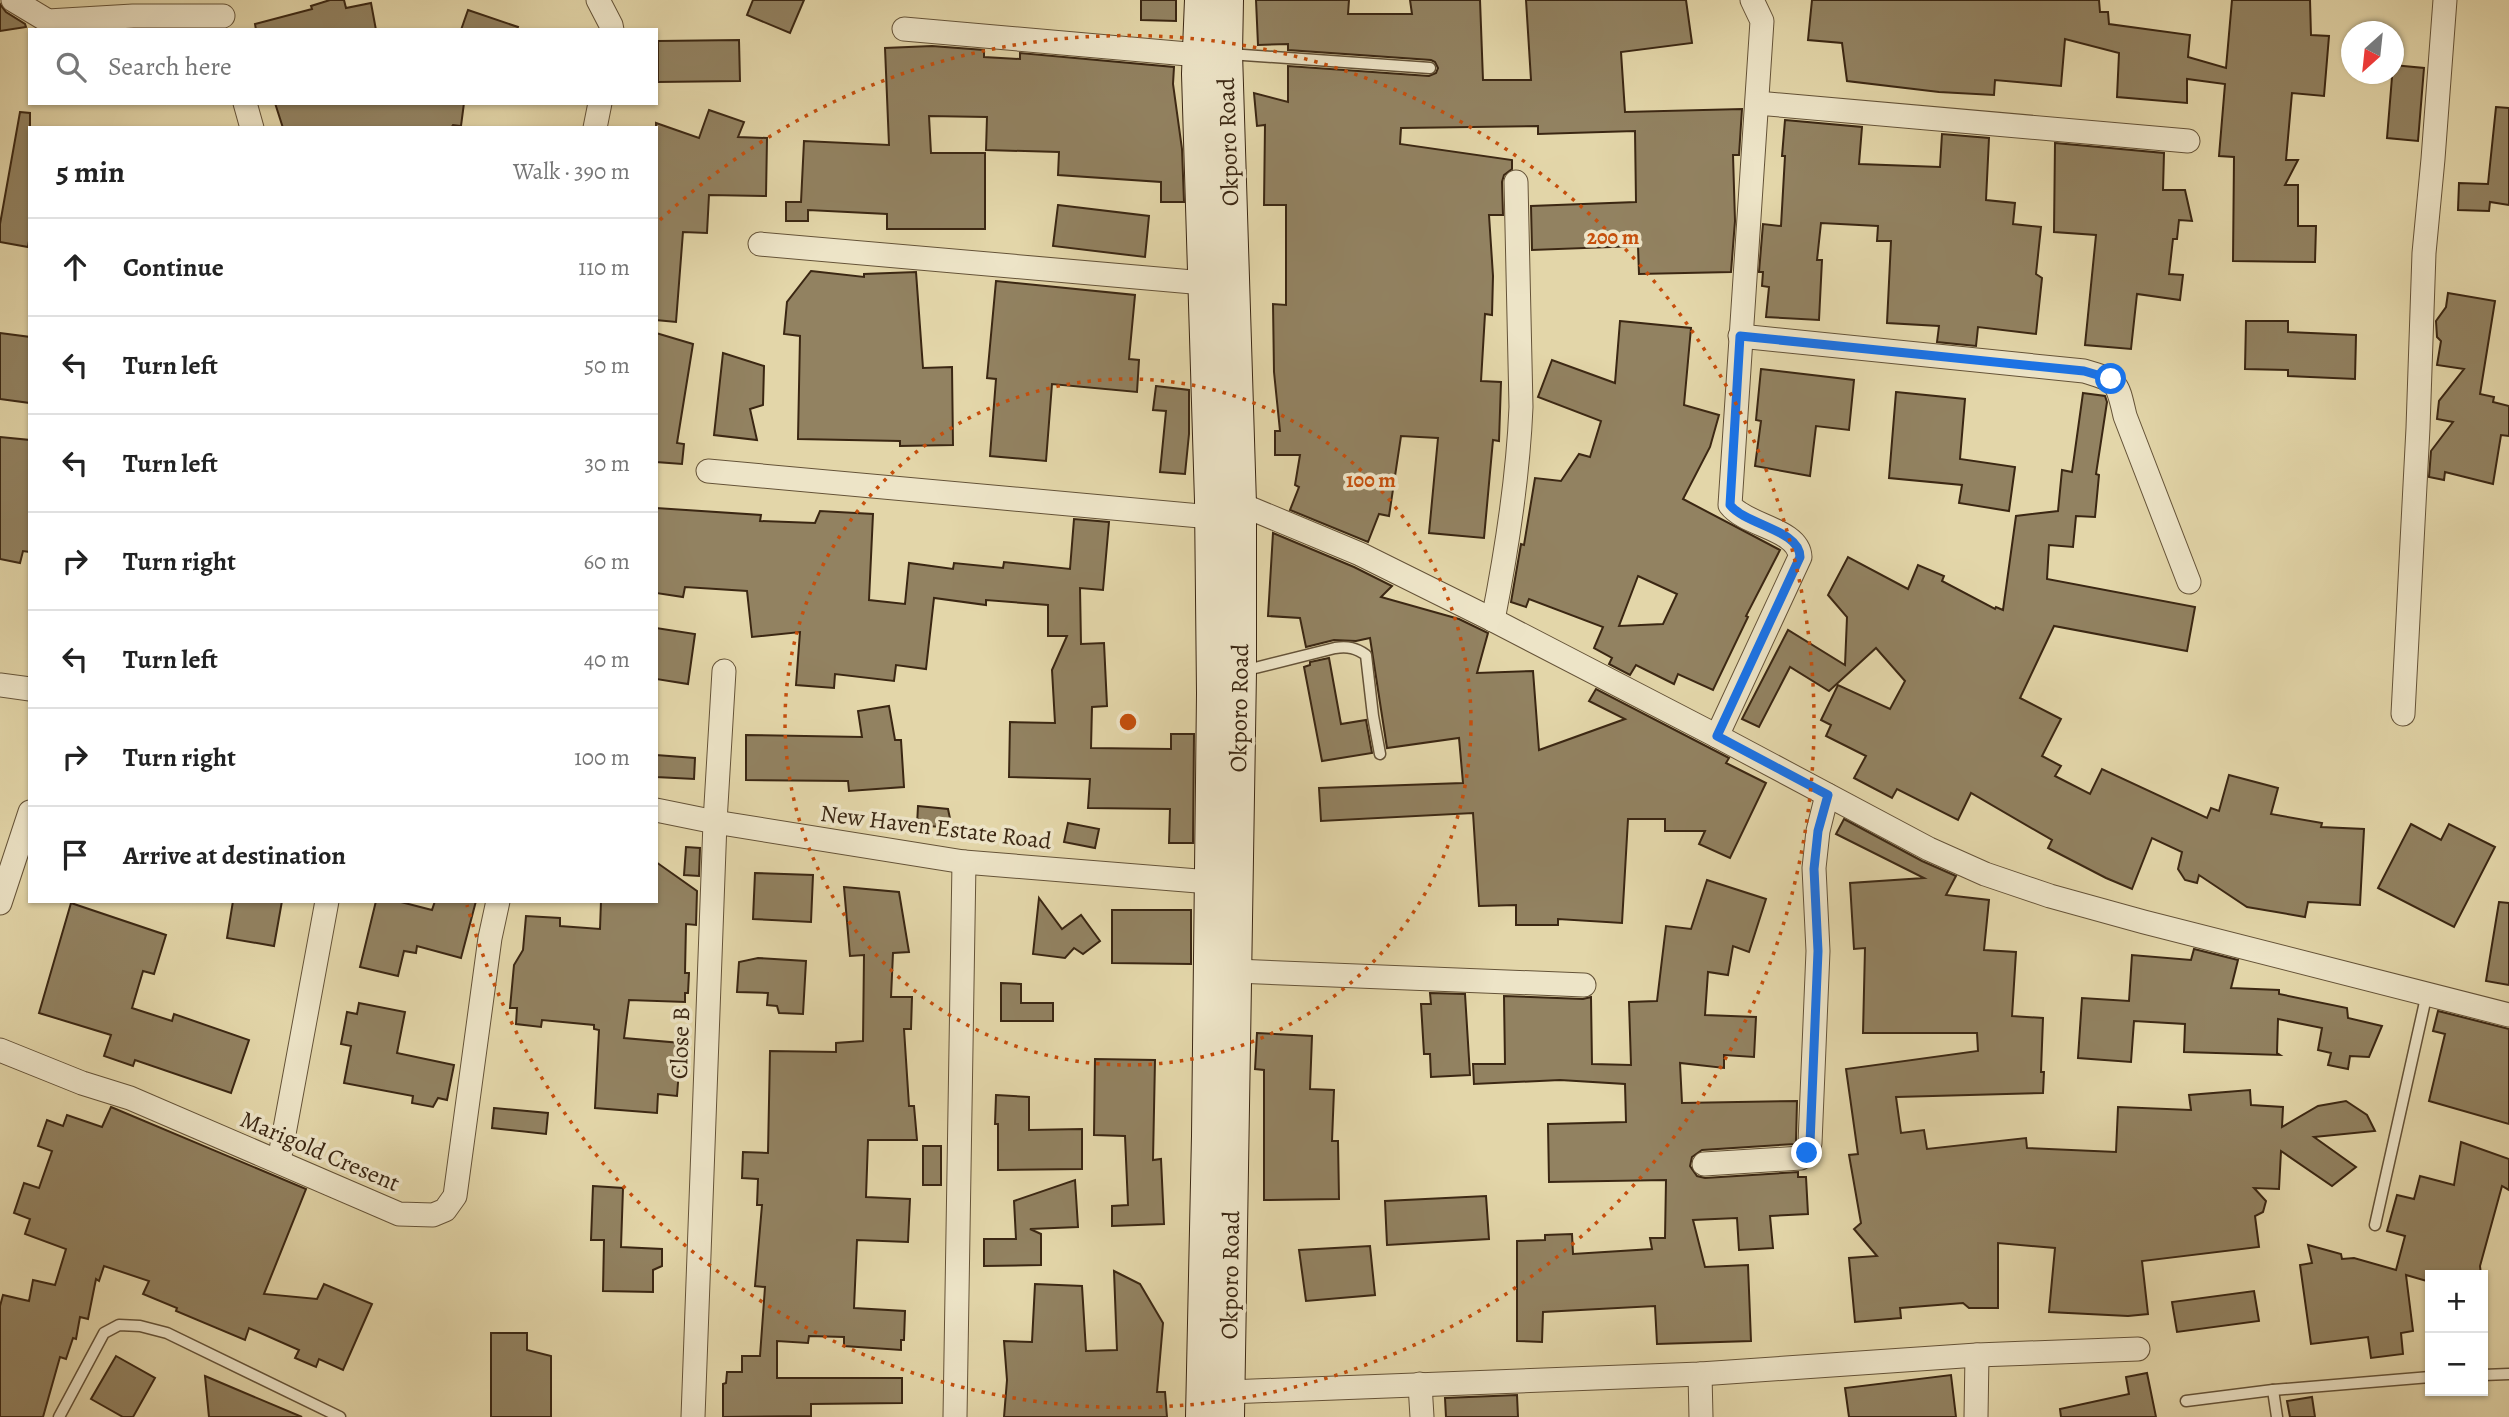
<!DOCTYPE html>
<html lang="en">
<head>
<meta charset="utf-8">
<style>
	:root { --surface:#fff; --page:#f6f6f6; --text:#222; --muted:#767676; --line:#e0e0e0 }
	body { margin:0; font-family:Alegreya,serif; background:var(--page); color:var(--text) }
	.controls { position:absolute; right:21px; bottom:21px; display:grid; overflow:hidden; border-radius:0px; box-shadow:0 2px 5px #0004 }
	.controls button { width:63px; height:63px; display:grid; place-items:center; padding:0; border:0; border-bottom:2px solid var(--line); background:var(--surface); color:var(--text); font:35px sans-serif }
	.compass { position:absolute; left:2341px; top:21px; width:63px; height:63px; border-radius:50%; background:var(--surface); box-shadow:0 2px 5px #0004; rotate:207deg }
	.stop { position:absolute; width:21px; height:21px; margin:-16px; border:5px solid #1a73e8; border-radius:50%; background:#fff }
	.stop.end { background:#1a73e8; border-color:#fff; box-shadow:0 2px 7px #0008 }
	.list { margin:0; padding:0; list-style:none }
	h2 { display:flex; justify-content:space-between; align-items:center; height:91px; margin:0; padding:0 28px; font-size:30px }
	h2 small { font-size:23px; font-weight:400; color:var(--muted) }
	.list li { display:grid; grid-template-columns:46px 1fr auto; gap:21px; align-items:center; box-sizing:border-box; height:98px; padding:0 28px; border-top:2px solid var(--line) }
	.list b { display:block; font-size:26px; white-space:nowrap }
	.list em { font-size:23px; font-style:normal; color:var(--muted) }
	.icon { flex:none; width:38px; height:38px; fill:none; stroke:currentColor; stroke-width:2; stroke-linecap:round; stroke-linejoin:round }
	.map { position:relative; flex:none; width:2509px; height:1417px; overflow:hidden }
	.search { position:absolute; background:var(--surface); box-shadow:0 2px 5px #0004; left:28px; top:28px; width:630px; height:77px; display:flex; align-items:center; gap:18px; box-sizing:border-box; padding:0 24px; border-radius:0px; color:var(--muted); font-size:26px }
	.panel { position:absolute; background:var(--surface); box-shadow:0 2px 5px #0004; left:28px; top:126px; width:630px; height:777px; border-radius:0px }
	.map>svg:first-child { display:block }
</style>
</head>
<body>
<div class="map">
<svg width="2509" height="1417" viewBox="0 0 2509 1417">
	<rect width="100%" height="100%" fill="#e3d6a9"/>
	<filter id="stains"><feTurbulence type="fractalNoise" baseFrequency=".00286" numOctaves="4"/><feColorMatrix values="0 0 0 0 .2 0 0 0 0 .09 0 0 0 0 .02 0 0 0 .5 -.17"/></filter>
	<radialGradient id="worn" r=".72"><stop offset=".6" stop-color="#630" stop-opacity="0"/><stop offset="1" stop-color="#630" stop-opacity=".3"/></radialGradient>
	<g fill="#928261" stroke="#3b2713" stroke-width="2" fill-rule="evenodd">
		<path d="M330,0h14l2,8 25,-5 5,27h-120l-1,-6 57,-15 -1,-3z"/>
		<path d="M753,0h51l-14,33 -43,-18z"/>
		<path d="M1141,0h35v21l-35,-1z"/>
		<path d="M1256,0h93l-1,14h64l-2,-14h70l3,80h48l-5,-80h160l6,43 -71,9 4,60 117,-3 -3,46h-6l2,66 -4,51 -92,2 -1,-28 -106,4 -1,-44 105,-4 -1,-71 -97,3v-8l-137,2 -1,16 112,16v9l-8,6 -2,7 1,33h-14l4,61 -1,39 -7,-1 -4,67 20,1 -2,59 -6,-1 -9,98 -55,-5 9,-95 -37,-2 -12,80 -10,-2 -11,28 -78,-32 9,-23 -4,-2 5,-30h-25v-24h5l-6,-59 -1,-68 13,1v-100h-22l1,-80 -8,1 -3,-33 34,9v-36l141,10 7,-3 2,-5 -3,-6 -4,-2 -143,-10v-6l-30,1z"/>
		<path d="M1812,0h287l1,12h8l1,12 81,11 -2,22 38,11 6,-68h78l1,35 18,1 -5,60 -32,-3 -6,67h12l-13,25h13v41h18l-1,36 -82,-1 1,-104 -15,-1 6,-72 -38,-5v24l-70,-6 2,-44 -54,-14 -4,47 -66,-6 -1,15 -55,-3 -92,-11 -5,-38 -34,-3z"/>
		<path d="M0,4l6,8 19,12 1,3 -26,4z"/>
		<path d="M468,10l50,17 -1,3h-56z"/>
		<path d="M739,40l1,41 -82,1v-41z"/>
		<path d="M932,46l52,4v7l36,2v-6l154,14 -1,17 9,65 2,53h-23v-20l-103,-7 1,-23 -73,-2 1,-33 -58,-1 2,37h54v76h-98v-15l-79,-4v11h-22v-19h15l3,-61 85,4 -4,-97z"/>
		<path d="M2393,65l31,3 -6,73 -31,-3z"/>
		<path d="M275,103h189l-3,23 -8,-1 -2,3h-168z"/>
		<path d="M2496,107l13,1v97l-19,-3 -1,9 -31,-1 1,-27 29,1z"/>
		<path d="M709,110l35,12 -6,15 29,1 -1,58 -57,-1 -2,38 -24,-1 -7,90 -20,-2v-197l43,15z"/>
		<path d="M20,112l10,1v122l-2,12 -28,-5v-18z"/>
		<path d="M1785,120l77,7 -3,37 81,3 2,-33 47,4 -3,62 29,3 -2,21 28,3 -5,47 6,4 -6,56 -58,-7 -2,19 -39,-4 2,-16 -52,-3 4,-82h-14l1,-15 -57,-3 -4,37h5l-3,60 -53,-3 3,-30 -7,-1 1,-14h-4l4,-48 18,2 4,-70h-3z"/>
		<path d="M2055,143l109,10 -1,37h22l7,31 -13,-1 -2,19h-4l-4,35 14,1 -3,25 -43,-6 -6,55 -46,-4 11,-110 -42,-3z"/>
		<path d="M1058,205l91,11 -4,41 -92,-11z"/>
		<path d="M811,271l53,6v-3l52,-2 7,96 29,-1 1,78 -53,1v-5l-102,-2 2,-103 -16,-2 3,-32z"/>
		<path d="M996,281l139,14 -6,64 10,1 -2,32 -85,-8 -6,77 -56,-5 6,-77 -9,-1z"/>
		<path d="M2448,293l47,8 -15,93 14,3 -1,5 16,4v30l-8,-1 -8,49 -48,-12 -1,8 -15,-3 2,-26 22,-29 -16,-3 2,-18 25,-32 -27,-4 4,-24 -4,-4 -1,-16 10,-14z"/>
		<path d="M1620,321l71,7 -7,77 35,10 -9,32 -27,52 97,51 -34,66 2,1 -35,73 -35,-16 -4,10 -38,-19 -6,10 -21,-11 3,-6 -18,-10 9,-21 -74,-28 -3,8 -15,-5 10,-58 3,1 11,-67 26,3 18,-27 11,3 11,-36 -63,-24 14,-37 63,23zM1638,576l39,18 -14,30 -44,2z"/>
		<path d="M2246,321h42v11l68,3 -1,44 -67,-3v-6l-43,-1z"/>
		<path d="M0,333l30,4v66l-30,-4z"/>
		<path d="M656,333l37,11 -16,99 7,1 -2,20 -26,-2z"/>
		<path d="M723,353l41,13 -1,39 -13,4 7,31 -43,-5z"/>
		<path d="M1761,369l93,11 -5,50 -33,-4 -6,50 -55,-10 6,-45 -5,-1z"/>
		<path d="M1156,386l33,4v44l-4,40 -25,-2 6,-61 -13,-1z"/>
		<path d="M1896,392l69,7 -5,60 55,8 -6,44 -50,-8 3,-18 -73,-7z"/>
		<path d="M2083,393l22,3 2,6 -11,72 3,1 -4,42 -19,-1 -3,31 -24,-2 -2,34 148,28 -8,44 -133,-25 -34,72 41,21 -19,37 19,10 -6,10 35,18 12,-25 105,49 4,-10 8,3 10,-36 49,13 -7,26 51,9 -1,4 43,2 -4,76 -52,-3 -3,15 -58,-10 -48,-32 -2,8 -12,-3 -7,-11 4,-17 -30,-14 -20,51 -26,-11 -58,-30 4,-8 -81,-47 -13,27 -61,-31 -5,9 -38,-20 12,-22 -40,-20 5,-11 -10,-5 17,-35 52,24 15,-28 -29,-33 -47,43 -39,-24 -31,60 -17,-8 46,-89 57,35 2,-48 -19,-22 20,-38 60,32 10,-24 26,11 -2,5 53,28 1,-2 7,3 13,-94 42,-5 4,-41 10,2z"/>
		<path d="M0,437l30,3v112l-7,-1 -3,12 -20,-4z"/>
		<path d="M656,508l105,7 -1,6 55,2 5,-12 53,3 -4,86 36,4 4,-41 44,6 1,-6 49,5 1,-6 66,7 4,-50 35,3 -6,68 -23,-2 1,56 23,-1 3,63 -15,1 -1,41 80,1v-15h23l-1,109h-24l1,-34 -82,-1 2,-29 -81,-2 1,-55 45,1 -3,-53 15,-34h-19v-31l-62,-5v5l-52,-7 -8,71 -30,-4 -2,16 -59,-7 -1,14 -38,-3 4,-53 -48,5 -5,-46 -62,-4 -2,10 -27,-4z"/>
		<path d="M1273,533l81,34 38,19 -11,11 78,22 29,14 -11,40 56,-2 6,79 86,-31 -36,-18 7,-12 133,69 -3,5 40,20 -36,75 -31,-14 6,-13h-40v-12h-37l-6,104 -64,-4v6h-42v-20l-37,1 -6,-93 -152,8 -2,-33 144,-5 -4,-45 -72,10 -17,-110 -14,3 -22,-1 -28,7 -6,-29 -32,-2z"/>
		<path d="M656,628l39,6 -7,50 -32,-5z"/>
		<path d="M1329,658l12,66 25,-4 6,33 -50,8 -18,-94 6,-2v-3z"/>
		<path d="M889,706l6,34h6l3,47 -55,4 -1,-10 -102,-1v-45l116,2 -4,-26z"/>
		<path d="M656,755l39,3 -1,21 -38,-2z"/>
		<path d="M918,806l30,3 4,19 -35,-3z"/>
		<path d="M1844,819l78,42 34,15 -10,19 43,5 -5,50 32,2 -4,64 31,2 -2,54h3l-1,21 -147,4 5,36 23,-3 3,19 99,-11 1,10 89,4 2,-45 73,3 -2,-15 61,-5 1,15 32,2 -1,20 36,-21 28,-5 21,14 8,16 -61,6 42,30 -24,19 -51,-35 -2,38 -25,-1 12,13 -3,11 -8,4 4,31 -117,14 6,53 -20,2 -79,-4 6,-64 -57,-5v65h-29l-6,-5 -63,5 1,10 -46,4 -6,-64 28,-2 -23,-27 7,-6 -12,-68 9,-1 -12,-85 132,-18 -1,-18h-114l2,-85 -11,1 -4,-66 74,-5 -88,-44z"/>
		<path d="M1068,823l31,6 -4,19 -31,-6z"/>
		<path d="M2411,824l30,16 8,-16 46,23 -41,80 -76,-39z"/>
		<path d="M686,847l14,1 -1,28 -15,-1z"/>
		<path d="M656,862l41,29 -1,34 -10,-1 -1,49h4l-1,20h-3v9l-56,-2 -5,38 57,5 -4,53 -19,-2 -1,19 -62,-5 4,-78 -5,-1v-4l-52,-5 -1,7 -25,-3 1,-16h-7l4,-43 9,-15 3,-34 34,2v8l40,3 1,-28h55z"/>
		<path d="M755,873l58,2 -2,47 -58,-3z"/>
		<path d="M1707,880l59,19 -17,53 -16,-6 -5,29 -20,-3 -3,43 51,2 -2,40 -30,-2v13l-44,-5 2,40 115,-2 -1,40 -1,3 -93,6 -10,7 -2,9 7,10 8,2 93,-6v5h8l2,37 -38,2 3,32 -34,2 -2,-32 -44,2 12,47 43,-2 3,76 -94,3 -2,-38 -112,6 -1,30 -25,-1v-100l28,-1v-5l27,-1 1,20 79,-5 -2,-11h15l1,-58 -117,2 -1,-58 78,-2 -1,-38 -65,-4 -86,4 -1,-20h32l-1,-68 79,3 8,-2 1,67 39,1 -2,-63 28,-1 9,-75 25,3z"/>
		<path d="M844,887l55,5 10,60 -16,1 -2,44h21l-1,32h-7l5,77h5l3,34h-49l-2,57 44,2 -2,43 -51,-2 -3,68 51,3 -1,29h-3v10l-57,-4v-9l-35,-1 -1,7 -31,-2v37h125v25l-91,1v12l-88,1v-33l3,-1 1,-11h15v-16h18l5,-69 -10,-1 7,-81h-5l1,-26 -16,-1 1,-26 25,1 2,-102 66,1v-9l27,-2 1,-86 -14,1z"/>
		<path d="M1039,898l23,31 19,-14 19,26 -17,13 -9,-6 -9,10 -32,-4z"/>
		<path d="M233,901h49l-8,45 -47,-8z"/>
		<path d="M376,901h21l35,9 3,-9h41l-15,57 -44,-12 -1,7 -12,-2 -6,25 -38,-9z"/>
		<path d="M2499,902l10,1v82l-23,-4z"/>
		<path d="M71,903l95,32 -12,39 -11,-3 -11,37 40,13 2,-7 75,26 -18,53 -96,-33 -2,6 -29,-10 7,-21 -72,-22z"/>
		<path d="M1112,910h79v54l-79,-1z"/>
		<path d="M2194,949l44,11 -7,28 48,2v4l68,14 1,10 34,8 -13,31 -19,-1 -2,13 -20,-4 3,-12 -13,-3 4,-22 -44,-9 -1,34 3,2 -96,-3 1,-28 -51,-3 -3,41 -53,-4 4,-60 47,3 3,-46 59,5z"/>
		<path d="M758,958l48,3 -3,53 -24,-1 -2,-7 -10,-1 1,-12 -31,-1 2,-30z"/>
		<path d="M1001,983l20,1v19h32v18h-52z"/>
		<path d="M1430,993l35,1 5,81 -39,2 -1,-23h-6l-3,-50h10z"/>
		<path d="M359,1003l46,9 -8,41 57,12 -7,35 -9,-2 -5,9 -21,-4 1,-7 -69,-13 7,-37 -10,-2 6,-32 10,2z"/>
		<path d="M2438,1011l71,18v95l-80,-23 16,-67 -12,-3z"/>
		<path d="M1257,1033l55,3 -2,53 24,1 -2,51h6l1,58 -75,1v-130l-9,-1z"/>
		<path d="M1095,1059l60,1 -2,100 8,-1 3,65 -52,2v-20l16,-1 -3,-69 -31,-1z"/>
		<path d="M996,1095l33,2v33l53,-1v40l-84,1v-46h-3z"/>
		<path d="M111,1107l195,82 -42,105 53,5 7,-15 48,20 -29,66 -24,-11 -3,8 -21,-9 4,-8 -50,-22 -4,12 -69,-29 1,-3 -34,-14 6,-13 -45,-15 -5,15 -3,-2 -8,40 -8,-2 -4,22 -3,-1 -7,21 -6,-2 -17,60h-43v-111l3,-11 26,6 4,-21 22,5 11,-36 -41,-15 5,-15 -16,-6 10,-30 15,5 13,-37 -14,-5 9,-26 16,6 4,-11 35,12z"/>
		<path d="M494,1108l54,5 -2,21 -54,-6z"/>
		<path d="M2461,1142l48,17v31l-7,-4 -22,80 1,9h-51v7l-24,-7 7,56 -12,2 2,21 -32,4 -3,-21 -57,7 -11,-79 12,-2 -4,-18 33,9 1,5 12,-1 42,12 9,-34 -18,-5 10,-36 17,4 6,-23 34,9z"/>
		<rect x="923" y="1146" width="18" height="39"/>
		<path d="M1075,1180l3,47 -48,2 11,5v31l-57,1v-27h32l-2,-38z"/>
		<path d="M593,1186l30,2 -2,59 41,2v17l-9,4v22l-50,-1 1,-51h-13z"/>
		<path d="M1486,1196l3,43 -102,6 -2,-44z"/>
		<path d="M1370,1246l5,49 -69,6 -7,-51z"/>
		<path d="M1114,1271l26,13 23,39 -6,69h8l2,25h-163l3,-37 -3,-39 28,1 3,-58 47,2 4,65 31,-1z"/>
		<path d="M2254,1291l5,30 -82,11 -5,-30z"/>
		<path d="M491,1333h36v17l24,6v61h-60z"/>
		<path d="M116,1356l39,22 -22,39h-10l-32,-18z"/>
		<path d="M2147,1373l9,44h-95l-1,-8 69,-15 -3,-17z"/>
		<path d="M1951,1375l5,42h-107l-4,-29z"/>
		<path d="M205,1376l97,41h-93z"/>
		<path d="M1517,1395l1,22h-72l-1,-19z"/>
		<path d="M2312,1397l3,20h-25l-3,-16z"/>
	</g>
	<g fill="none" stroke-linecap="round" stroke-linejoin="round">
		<defs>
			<g id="lane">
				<path d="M1229,54l201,14"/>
				<path d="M1243,671l92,-23c13,-2 21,0 31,7l7,61 7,38"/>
				<path d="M2375,1225l52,-232"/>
				<path d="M2483,1375l26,-1"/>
				<path d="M2273,1390l4,27"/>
				<path d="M2186,1401l87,-11 157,-13"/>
				<path d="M59,1417l45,-84 15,-8 21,1 27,7 173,84"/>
			</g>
			<g id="street">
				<path d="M13,0l35,21 85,-5h90"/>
				<path d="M598,0l13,25 1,5"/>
				<path d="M904,29l295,26"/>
				<path d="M245,103l7,25"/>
				<path d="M1757,103l431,38"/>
				<path d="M595,128l5,-25"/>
				<path d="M760,244l444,39"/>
				<path d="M1740,336l344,35c34,10 33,10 41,45l64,166"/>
				<path d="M708,471l503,46"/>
				<path d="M1240,504l120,50 133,66 224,116 212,113 56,25 65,22 94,26 365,93"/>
				<path d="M1493,620c14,-71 25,-141 28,-213l-5,-225"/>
				<path d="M0,685l30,4"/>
				<path d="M2403,714l15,-286 6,-175 9,-94 12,-159"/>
				<path d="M1717,736l83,-179c-1,-28 -54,-31 -70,-52l32,-484 -10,-21"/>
				<path d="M656,810l59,12 249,40 246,20"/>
				<path d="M0,903l30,-91"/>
				<path d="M1235,971l349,14"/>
				<path d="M0,1050l82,33 48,15 269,116 34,1 12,-5 10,-14 35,-258 8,-37"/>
				<path d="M279,1161l48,-260"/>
				<path d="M1704,1164l97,-6 6,-5 3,-10 8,-192 -4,-83 4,-37 9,-36"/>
				<path d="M1700,1374l1,43"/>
				<path d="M1420,1384l2,33"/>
				<path d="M1228,1392l472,-18 277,-19 161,-6"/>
				<path d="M693,1417l22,-595 9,-151"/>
				<path d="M955,1417l9,-555"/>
				<path d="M1976,1417l1,-62"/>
			</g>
			<g id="secondary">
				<path d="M1201,0l-3,74 13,427 2,192 -5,443 -6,281"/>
				<path d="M1227,0l-1,53 14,451v167l-12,746"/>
			</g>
		</defs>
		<use href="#lane" stroke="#655338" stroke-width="13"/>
		<use href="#street" stroke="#655338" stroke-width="25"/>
		<use href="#secondary" stroke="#3b2713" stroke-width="34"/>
		<use href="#lane" stroke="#ede4c7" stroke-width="10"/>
		<use href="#street" stroke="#ede4c7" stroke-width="23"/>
		<use href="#secondary" stroke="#ede4c7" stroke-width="32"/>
	</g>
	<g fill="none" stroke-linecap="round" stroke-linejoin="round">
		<path stroke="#1a73e8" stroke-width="9" d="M1807,1153l3,-10 8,-192 -4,-82 4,-38 10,-36 -111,-59 83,-179c0,-27 -54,-32 -70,-52l10,-169 344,35 27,8"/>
	</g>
	<g fill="none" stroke="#c54f0d" stroke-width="3.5" stroke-dasharray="3.5 7">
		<circle cx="1128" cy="722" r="343"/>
		<path d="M660 220A686 686 0 1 1 467 905"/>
	</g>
	<g text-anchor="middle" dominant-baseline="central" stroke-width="7" stroke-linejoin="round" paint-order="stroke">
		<g font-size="24" fill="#3b2713" stroke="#ede4c7">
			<text transform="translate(1228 142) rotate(-92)">Okporo Road</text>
			<text transform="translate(1239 708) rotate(-89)">Okporo Road</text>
			<text transform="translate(936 827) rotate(7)">New Haven Estate Road</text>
			<text transform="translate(680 1043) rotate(-88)">Close B</text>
			<text transform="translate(320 1151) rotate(23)">Marigold Cresent</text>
			<text transform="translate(1230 1275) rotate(-89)">Okporo Road</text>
		</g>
	</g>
	<circle cx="1128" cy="722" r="10" fill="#c54f0d" stroke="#ede4c7" stroke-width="3.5"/>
	<g font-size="21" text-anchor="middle" font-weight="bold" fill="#c54f0d" stroke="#ede4c7" stroke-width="7" stroke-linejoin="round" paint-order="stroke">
		<text x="1613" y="244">200 m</text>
		<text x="1371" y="487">100 m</text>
	</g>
	<rect width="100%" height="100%" filter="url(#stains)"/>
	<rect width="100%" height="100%" fill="url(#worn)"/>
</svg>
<div class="controls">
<button>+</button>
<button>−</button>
</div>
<svg class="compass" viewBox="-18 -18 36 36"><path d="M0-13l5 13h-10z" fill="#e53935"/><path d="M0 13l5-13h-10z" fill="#767676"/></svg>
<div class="stop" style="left:2111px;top:379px"></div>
<div class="stop end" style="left:1807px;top:1153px"></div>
<div class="search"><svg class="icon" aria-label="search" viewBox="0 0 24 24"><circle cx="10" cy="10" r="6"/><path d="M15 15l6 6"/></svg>Search here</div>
<section class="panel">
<h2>5 min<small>Walk · 390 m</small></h2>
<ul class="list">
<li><svg class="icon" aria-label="ahead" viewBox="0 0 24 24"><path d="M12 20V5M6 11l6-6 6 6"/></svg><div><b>Continue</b></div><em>110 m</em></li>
<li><svg class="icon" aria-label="left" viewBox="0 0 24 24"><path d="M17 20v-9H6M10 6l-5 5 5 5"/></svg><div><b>Turn left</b></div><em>50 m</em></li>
<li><svg class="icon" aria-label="left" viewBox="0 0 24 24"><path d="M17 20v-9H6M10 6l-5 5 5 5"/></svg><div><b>Turn left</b></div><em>30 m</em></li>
<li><svg class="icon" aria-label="right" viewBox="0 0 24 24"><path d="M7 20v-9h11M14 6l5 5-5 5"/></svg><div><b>Turn right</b></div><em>60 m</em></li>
<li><svg class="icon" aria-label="left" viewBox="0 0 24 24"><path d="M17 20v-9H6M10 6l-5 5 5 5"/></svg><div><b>Turn left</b></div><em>40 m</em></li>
<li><svg class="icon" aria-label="right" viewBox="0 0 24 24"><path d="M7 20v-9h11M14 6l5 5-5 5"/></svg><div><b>Turn right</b></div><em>100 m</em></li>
<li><svg class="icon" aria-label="arrive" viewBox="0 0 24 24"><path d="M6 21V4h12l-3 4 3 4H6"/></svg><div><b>Arrive at destination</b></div></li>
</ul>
</section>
</div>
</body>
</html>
